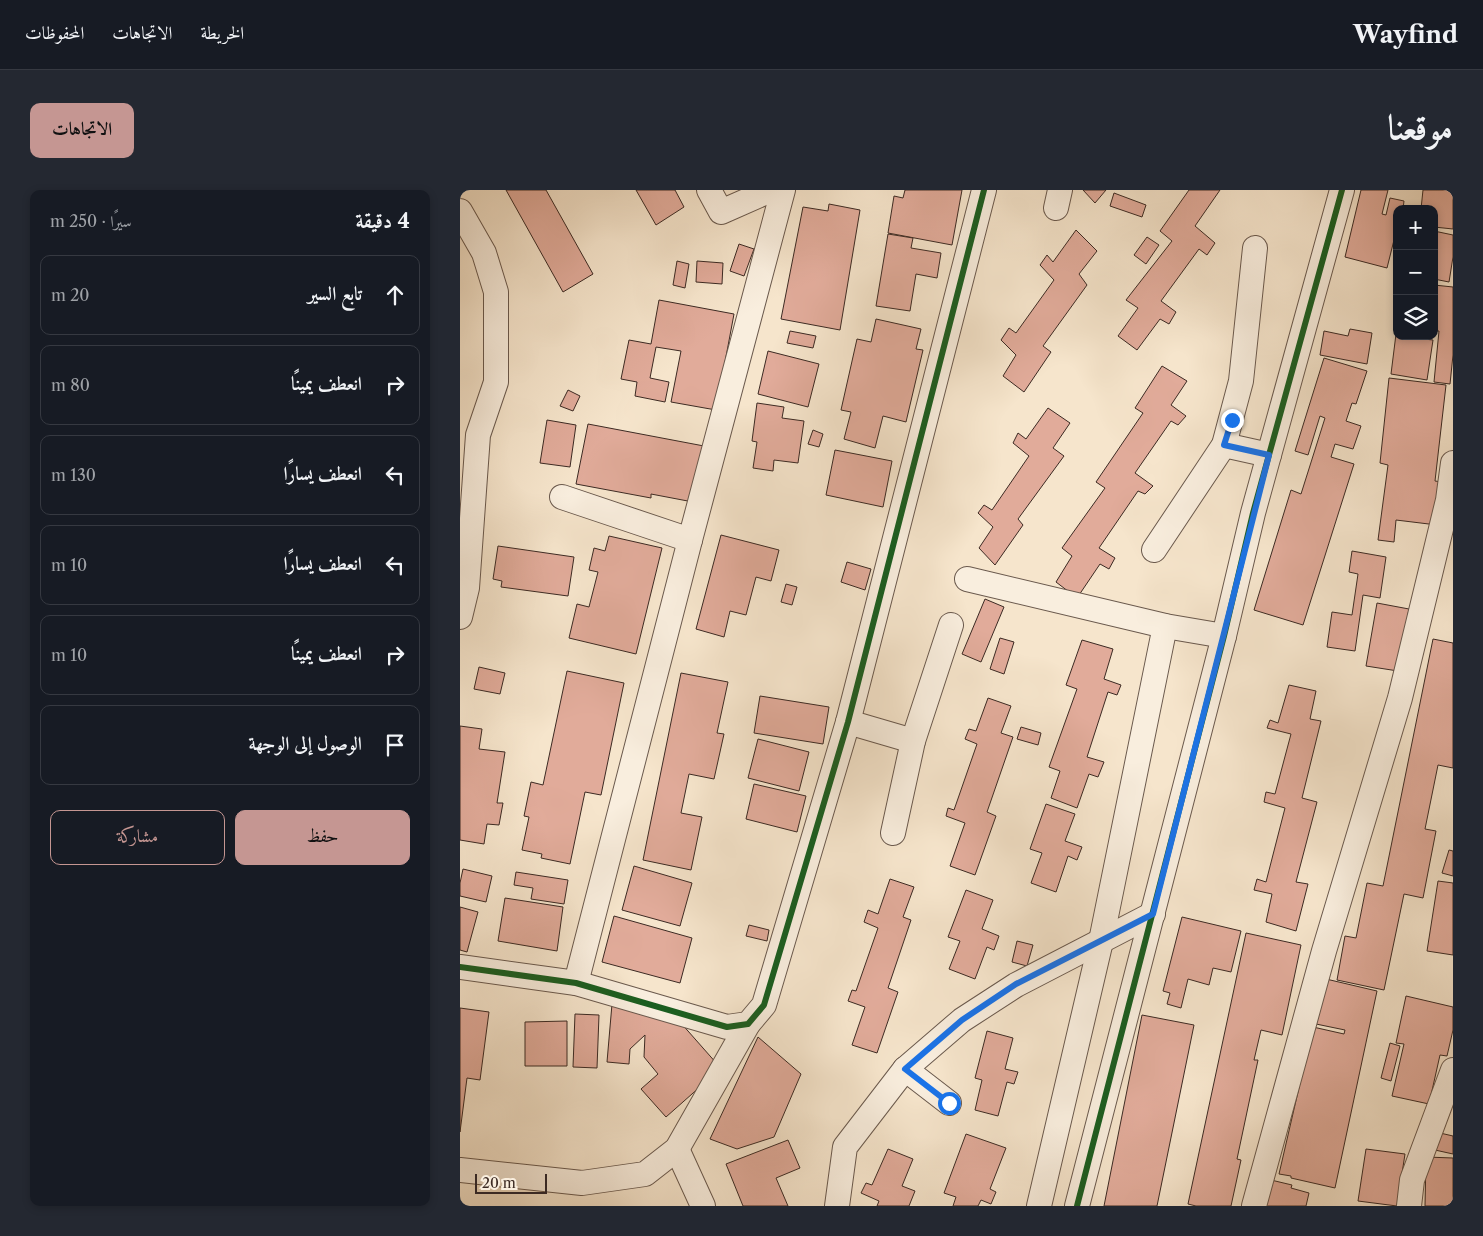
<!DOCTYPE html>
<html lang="ar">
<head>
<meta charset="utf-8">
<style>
	:root { --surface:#171b24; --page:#242831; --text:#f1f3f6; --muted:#9ea1a6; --line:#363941; --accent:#c59692 }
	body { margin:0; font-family:"Libre Caslon Text",Amiri,serif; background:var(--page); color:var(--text); direction:rtl }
	.controls { position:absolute; right:15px; top:15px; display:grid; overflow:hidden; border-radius:10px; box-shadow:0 2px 8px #0003 }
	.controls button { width:45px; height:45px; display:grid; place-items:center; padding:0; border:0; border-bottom:1px solid var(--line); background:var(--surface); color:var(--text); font:25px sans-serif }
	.scale { position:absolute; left:15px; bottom:12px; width:72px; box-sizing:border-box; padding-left:5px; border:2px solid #3c2a23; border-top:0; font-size:14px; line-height:18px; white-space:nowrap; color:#3c2a23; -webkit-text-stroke:4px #f9eede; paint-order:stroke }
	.stop { position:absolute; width:15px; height:15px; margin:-11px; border:4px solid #1a73e8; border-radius:50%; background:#fff }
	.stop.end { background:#1a73e8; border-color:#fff; box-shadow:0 1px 5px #0008 }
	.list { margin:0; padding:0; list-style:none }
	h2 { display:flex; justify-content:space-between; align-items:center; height:65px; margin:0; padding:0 20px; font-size:21px }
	h2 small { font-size:16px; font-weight:400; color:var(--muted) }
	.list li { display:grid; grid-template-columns:32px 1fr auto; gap:15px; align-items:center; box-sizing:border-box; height:80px; margin:0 10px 10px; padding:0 10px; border:1px solid var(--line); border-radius:10px }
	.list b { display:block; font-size:19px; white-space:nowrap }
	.list em { font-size:16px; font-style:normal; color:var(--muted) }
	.actions { display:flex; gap:10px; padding:15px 20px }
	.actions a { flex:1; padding:11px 0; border:1px solid var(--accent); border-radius:10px; text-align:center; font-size:18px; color:var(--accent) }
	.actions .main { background:var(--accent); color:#111 }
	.icon { flex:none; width:28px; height:28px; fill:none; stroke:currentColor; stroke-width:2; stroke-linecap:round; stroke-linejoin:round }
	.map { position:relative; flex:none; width:993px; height:1016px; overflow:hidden; direction:ltr; border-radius:10px }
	header { display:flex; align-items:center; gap:30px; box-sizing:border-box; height:70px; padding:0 25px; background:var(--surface); border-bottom:1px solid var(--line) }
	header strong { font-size:24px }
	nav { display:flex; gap:28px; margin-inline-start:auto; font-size:18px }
	.intro { display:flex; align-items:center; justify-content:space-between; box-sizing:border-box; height:120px; padding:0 30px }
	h1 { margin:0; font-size:35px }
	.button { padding:12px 22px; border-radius:10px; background:var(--accent); color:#111; font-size:18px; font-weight:700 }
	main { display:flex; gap:30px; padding:0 30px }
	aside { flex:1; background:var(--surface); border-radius:10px; box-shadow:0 2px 8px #0003 }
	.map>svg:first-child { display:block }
</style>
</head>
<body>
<header>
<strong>Wayfind</strong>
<nav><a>الخريطة</a><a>الاتجاهات</a><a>المحفوظات</a></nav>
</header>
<div class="intro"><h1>موقعنا</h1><a class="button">الاتجاهات</a></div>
<main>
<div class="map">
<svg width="993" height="1016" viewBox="0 0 993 1016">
	<rect width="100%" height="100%" fill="#f6e5cc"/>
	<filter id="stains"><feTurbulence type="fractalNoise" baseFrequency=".004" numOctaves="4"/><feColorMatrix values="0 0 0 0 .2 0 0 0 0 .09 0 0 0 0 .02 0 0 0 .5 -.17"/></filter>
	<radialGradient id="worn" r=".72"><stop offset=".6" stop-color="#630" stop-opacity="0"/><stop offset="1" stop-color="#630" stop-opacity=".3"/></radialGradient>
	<g fill="#e1ab9a" stroke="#3c2a23">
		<path d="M46,0h40l47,84 -30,18z"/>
		<path d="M176,0h39l9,17 -28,18z"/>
		<path d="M445,0h57l-10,55 -64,-12 6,-37 9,2z"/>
		<path d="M623,0h23l-11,13z"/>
		<path d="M729,0h31l-25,36 20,17 -8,12 -8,-6 -38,52 15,11 -7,12 -9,-5 -23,31 -19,-14 20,-28 -12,-8 46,-59 -12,-10z"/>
		<path d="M901,0h27l-6,24 4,1 4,-17 14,3 -1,8h-6v19l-10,40 -42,-11z"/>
		<path d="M963,0h30v39l-19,-2v-18h-13z"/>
		<path d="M654,3l32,12 -4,12 -32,-11z"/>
		<path d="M369,14l31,6 -20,120 -59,-11 22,-112 25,4z"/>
		<path d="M616,40l21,21 -18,23 8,11 -44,61 8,6 -27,40 -21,-16 13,-21 -15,-15 8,-12 7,5 38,-53 -14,-15 7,-10 6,7z"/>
		<path d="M974,41l19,4v22l-4,25 -15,-3z"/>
		<path d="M428,44l25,4 -2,10 30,5 -4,25 -21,-4 -6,37 -34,-5z"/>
		<path d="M687,47l12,8 -13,19 -12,-9z"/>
		<path d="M279,54l15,5 -10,27 -14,-5z"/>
		<path d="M217,71l12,3 -4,24 -12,-3z"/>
		<path d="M237,71l26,2 -1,21 -26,-2z"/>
		<path d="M974,95l19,2v68l-3,29 -16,-2 5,-51h-5z"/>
		<path d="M199,110l75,14 -18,96 -45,-8 10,-51 -25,-4 -6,31 19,4 -4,20 -30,-6 2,-14 -16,-3 8,-39 22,4z"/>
		<path d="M416,129l45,10 -5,20 7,1 -17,72 -23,-6 -8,32 -31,-9 7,-27 -10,-2 16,-71 14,3z"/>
		<path d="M890,139l22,4 -5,31 -47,-9 4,-24 24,5z"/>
		<path d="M330,141l26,5 -3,12 -26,-5z"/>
		<path d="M936,144l1,2 36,4 -6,40 -36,-6z"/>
		<path d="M308,161l51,13 -11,43 -50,-13z"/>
		<path d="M864,168l43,13 -11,33 -4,-1 -6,18 15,5 -8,23 -18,-5 -4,13 23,7 -51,161 -49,-15 37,-120 10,4 24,-76 -5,-2 -12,39 -13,-4z"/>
		<path d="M702,176l25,15 -16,24 15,11 -8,9 -7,-4 -36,52 18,13 -8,8 -7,-3 -39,57 16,10 -6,11 -9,-5 -23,34 -21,-16 16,-26 -10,-8 43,-60 -9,-6 47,-69 -8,-5z"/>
		<path d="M929,188l57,7 -11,96 7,1 -5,43 -41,-5 -2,22 -16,-2 10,-75 -8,-2z"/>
		<path d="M108,200l12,6 -7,15 -13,-5z"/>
		<path d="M297,213l27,4 -2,11 22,3 -6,42 -24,-3 -1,11 -20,-3 4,-26 -5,-1z"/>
		<path d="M588,218l22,15 -17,25 11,8 -46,63 5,6 -28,40 -16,-17 14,-21 -15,-14 6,-8 8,5 37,-54 -16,-13 5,-10 8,6z"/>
		<path d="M87,230l29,5 -6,42 -30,-4z"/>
		<path d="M128,234l116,22 -11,56 -42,-8v4l-75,-14z"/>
		<path d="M353,240l10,4 -4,13 -11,-3z"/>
		<path d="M375,260l57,11 -9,46 -57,-12z"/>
		<path d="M261,345l58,15 -8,31 -15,-4 -10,38 -16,-4 -6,26 -28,-8z"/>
		<path d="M149,346l53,12 -26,106 -67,-16 8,-34 12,3 9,-35 -9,-2 5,-22 11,3z"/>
		<path d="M38,356l76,11 -6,39 -67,-9 1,-6 -9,-2z"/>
		<path d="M892,361l34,6 -6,41 -17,-3 -8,56 -28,-4 5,-35 20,3 6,-41 -9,-2z"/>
		<path d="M387,372l24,7 -6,21 -24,-8z"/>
		<path d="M326,394l11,3 -5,18 -11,-3z"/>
		<path d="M525,409l19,8 -23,55 -19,-8z"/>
		<path d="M917,413l32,6 -11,62 -32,-5z"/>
		<path d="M540,448l14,4 -10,32 -14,-5z"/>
		<path d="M973,449l20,4v125l-15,-3 -13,64 11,2 -13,67 -19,-4 -20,96 -47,-10 8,-44 11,2 11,-55 16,3z"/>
		<path d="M622,450l31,9 -9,30 17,6 -4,10 -9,-3 -21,65 17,5 -6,15 -9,-3 -12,34 -26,-10 9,-27 -11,-4 28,-78 -11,-4z"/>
		<path d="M19,477l26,6 -5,21 -26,-5z"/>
		<path d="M107,481l57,12 -23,112 -16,-3 -15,72 -29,-6 1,-4 -20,-4 7,-33 -5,-1 7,-34 12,3z"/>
		<path d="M221,483l47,9 -11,51 7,1 -10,45 -25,-5 -8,39 21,4 -11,53 -48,-10z"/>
		<path d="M829,495l27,6 -6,28 11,2 -19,77 15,4 -21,80 12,2 -12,47 -30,-9 6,-28 -18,-4 3,-11 9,3 19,-74 -21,-6 2,-10 9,2 16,-60 -24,-6 3,-8 8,3z"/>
		<path d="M300,506l69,11 -6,37 -69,-11z"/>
		<path d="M528,508l23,8 -10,27 12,4 -26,75 9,4 -21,59 -25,-9 15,-43 -19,-7 2,-8 6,2 23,-66 -12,-5 4,-10 7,2z"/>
		<path d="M0,536l22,3 -3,20 26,3 -8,51h6l-4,22 -12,-1 -3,20 -24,-4z"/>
		<path d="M561,537l20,6 -3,12 -21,-6z"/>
		<path d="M298,549l51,13 -10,39 -51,-13z"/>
		<path d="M294,594l52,12 -9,36 -51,-13z"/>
		<path d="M586,614l29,10 -10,27 17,6 -5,13 -9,-4 -12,36 -25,-9 11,-30 -12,-4z"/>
		<path d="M989,660l4,1v25l-11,-3z"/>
		<path d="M174,676l58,17 -12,43 -58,-16z"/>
		<path d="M3,679l29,7 -6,26 -26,-6v-13z"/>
		<path d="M56,682l52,8 -4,24 -33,-5 2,-11 -19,-3z"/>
		<path d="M430,689l24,8 -11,30 8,3 -23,68 10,4 -21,61 -25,-8 13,-38 -17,-6 4,-11 4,1 22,-63 -14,-6 4,-12 10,4z"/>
		<path d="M978,691l15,2v72l-26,-4z"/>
		<path d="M506,700l27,10 -11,29 17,7 -5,14 -7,-3 -12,32 -26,-10 11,-28 -12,-4z"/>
		<path d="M45,708l58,9 -6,44 -59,-10z"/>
		<path d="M0,717l18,5 -11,40 -7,-2z"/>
		<path d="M154,726l78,22 -12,45 -78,-21z"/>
		<path d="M722,727l59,14 -10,41 -18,-4 -4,17 -21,-6 -7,29 -14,-4 3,-11 -7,-2z"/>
		<path d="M289,735l20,5 -2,11 -21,-5z"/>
		<path d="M786,743l55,12 -19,90 -21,-5 -7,30h4l-21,99 4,1 -10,46h-35l-8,-2z"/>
		<path d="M557,751l16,4 -6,21 -15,-4z"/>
		<path d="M866,789l51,12 -42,197 -44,-10v-2l-12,-2 34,-147 31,7 1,-4 -29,-6z"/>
		<path d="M946,806l47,11v23l-6,26 -7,-1 -11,49 -37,-8 12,-52 -8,-1z"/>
		<path d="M152,814l61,10 45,51 -16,15 -1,6 -35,31 -25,-28 17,-15 -14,-17 1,-22 -15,14 -1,15 -22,-2z"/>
		<path d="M0,818l29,4 -9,68 -13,-2 -7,54z"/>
		<path d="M115,824l24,1 -2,53 -24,-1z"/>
		<path d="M682,825l52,10 -37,181h-53z"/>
		<path d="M107,831v45h-42v-44z"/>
		<path d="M527,841l26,7 -8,31 13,3 -4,12 -7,-2 -9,34 -23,-6 7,-30 -7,-2z"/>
		<path d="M298,847l43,37 -27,63 -37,12 -27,-10z"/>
		<path d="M930,853l10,3 -9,35 -10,-3z"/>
		<path d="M980,943l13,3v18l-18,-4z"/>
		<path d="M506,944l40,14 -16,41 6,3 -5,12 -10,-4 -3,6h-25l3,-9 -12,-4z"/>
		<path d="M328,950l12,28 -24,10 12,28h-45l-17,-42z"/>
		<path d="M428,959l25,10 -11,27 13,5 -6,15h-32l2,-5 -18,-8 5,-10 6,2z"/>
		<path d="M906,959l39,5 -8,52 -39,-5z"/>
		<path d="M966,967l27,1v48h-28z"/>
		<path d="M811,990l21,5 -1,3 18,5 -3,13h-42z"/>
	</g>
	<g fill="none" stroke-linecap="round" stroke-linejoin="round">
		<defs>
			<g id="minor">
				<path d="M249,0l12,22 50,-22"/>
				<path d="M596,18l4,-18"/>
				<path d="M0,21l24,42 12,39v90l-18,53 -11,153 -7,29"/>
				<path d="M764,255l45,10"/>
				<path d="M102,307l128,43"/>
				<path d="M694,360l70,-105 17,-64 14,-133"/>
				<path d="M507,389l198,47 59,10"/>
				<path d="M388,532l65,19"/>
				<path d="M433,643l20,-92 38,-116"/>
				<path d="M0,777l116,16 151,44 21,-3 16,-19 84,-283 136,-532"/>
				<path d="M116,793l114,-443 93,-350"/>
				<path d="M445,879l44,34"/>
				<path d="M217,959l26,57"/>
				<path d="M0,980l122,13 63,-9 32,-25 71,-125"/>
				<path d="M377,1016l8,-59 60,-78 57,-49 54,-35 137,-71"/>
				<path d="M579,1016l62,-265 64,-315"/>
				<path d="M617,1016l147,-570 29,-123 89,-323"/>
				<path d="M794,1016l70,-255 76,-253 48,-198 5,-37"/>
				<path d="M949,1016l3,-26 41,-110"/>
			</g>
		</defs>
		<use href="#minor" stroke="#6a594d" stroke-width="26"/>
		<use href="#minor" stroke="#f9eede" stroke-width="24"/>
		<defs>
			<g id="cycleway">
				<path d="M0,777l116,16 151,44 21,-3 16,-19 84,-283 136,-532"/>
				<path d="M617,1016l147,-570 29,-123 89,-323"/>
			</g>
		</defs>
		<use href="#cycleway" stroke="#f9eede" stroke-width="9"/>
		<use href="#cycleway" stroke="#1b5e20" stroke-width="6"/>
	</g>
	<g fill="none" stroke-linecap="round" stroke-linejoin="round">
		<path stroke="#1a73e8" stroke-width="6" d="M489,913l-44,-34 57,-49 54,-36 137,-70 116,-459 -45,-10 8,-25"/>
	</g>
	<rect width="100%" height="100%" filter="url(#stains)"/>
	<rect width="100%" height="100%" fill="url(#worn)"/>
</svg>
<div class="controls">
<button>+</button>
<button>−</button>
<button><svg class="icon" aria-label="layers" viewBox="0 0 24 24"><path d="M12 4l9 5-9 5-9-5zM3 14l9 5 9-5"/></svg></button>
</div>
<div class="scale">20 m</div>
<div class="stop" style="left:489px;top:913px"></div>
<div class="stop end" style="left:772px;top:230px"></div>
</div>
<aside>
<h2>4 دقيقة<small>سيرًا · 250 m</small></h2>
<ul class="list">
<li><svg class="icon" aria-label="ahead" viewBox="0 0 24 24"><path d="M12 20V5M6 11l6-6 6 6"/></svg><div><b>تابع السير</b></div><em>20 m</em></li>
<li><svg class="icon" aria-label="right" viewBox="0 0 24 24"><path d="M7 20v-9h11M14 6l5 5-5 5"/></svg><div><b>انعطف يمينًا</b></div><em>80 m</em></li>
<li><svg class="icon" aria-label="left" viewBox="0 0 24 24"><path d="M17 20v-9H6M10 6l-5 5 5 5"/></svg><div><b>انعطف يسارًا</b></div><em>130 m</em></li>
<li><svg class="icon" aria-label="left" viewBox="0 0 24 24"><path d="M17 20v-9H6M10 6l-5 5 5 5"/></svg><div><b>انعطف يسارًا</b></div><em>10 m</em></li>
<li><svg class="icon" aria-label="right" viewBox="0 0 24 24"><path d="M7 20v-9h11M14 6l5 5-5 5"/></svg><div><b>انعطف يمينًا</b></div><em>10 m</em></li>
<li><svg class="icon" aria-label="arrive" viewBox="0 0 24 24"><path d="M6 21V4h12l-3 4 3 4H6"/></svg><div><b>الوصول إلى الوجهة</b></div></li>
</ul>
<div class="actions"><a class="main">حفظ</a><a>مشاركة</a></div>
</aside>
</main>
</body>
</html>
